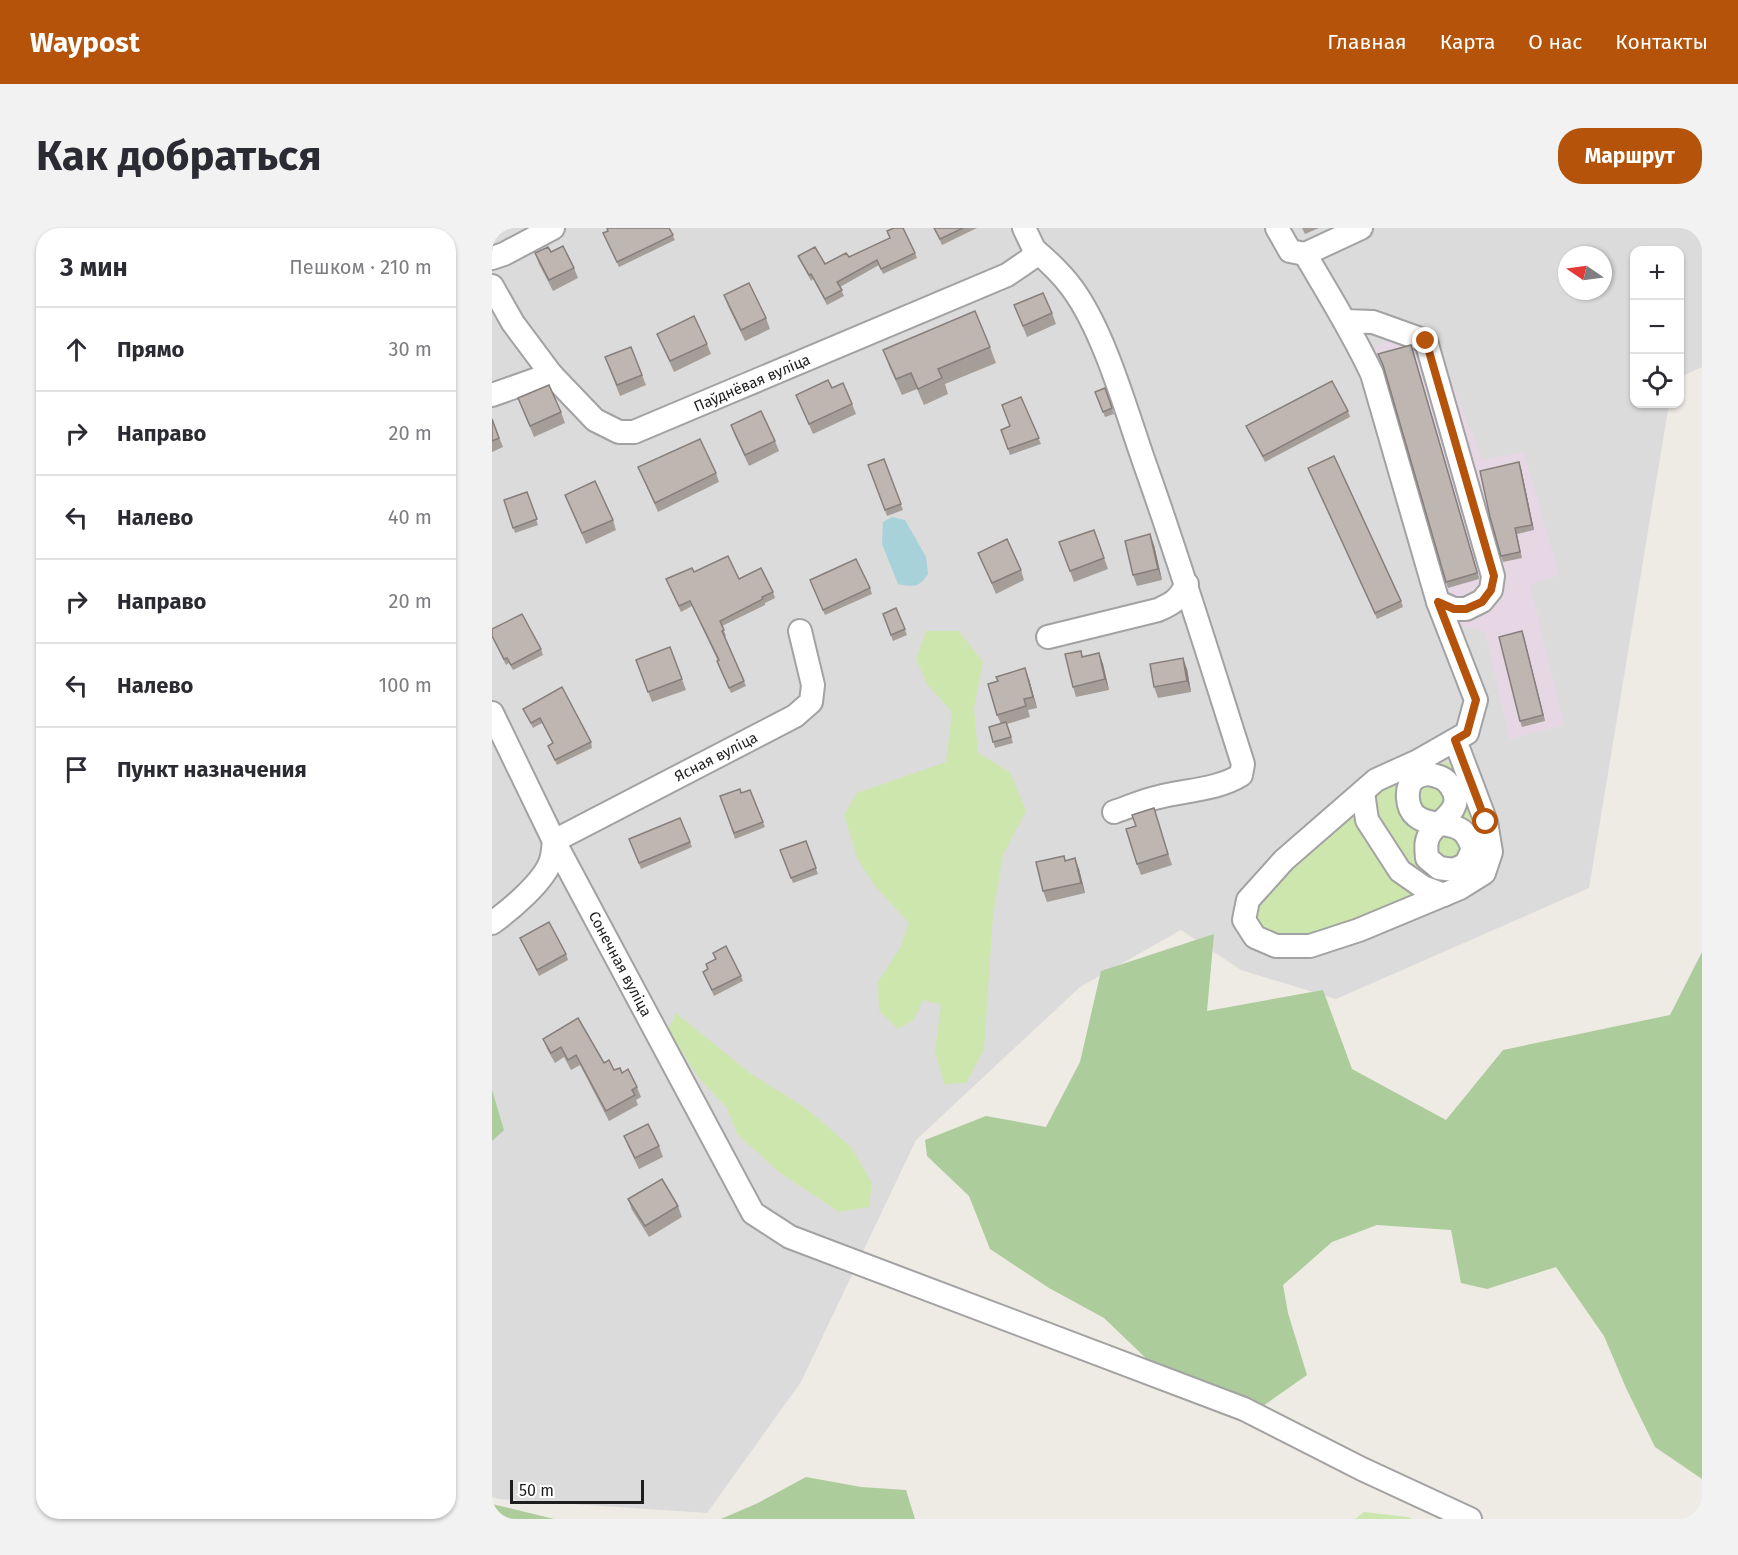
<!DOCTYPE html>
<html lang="ru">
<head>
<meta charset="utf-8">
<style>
	:root { --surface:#fff; --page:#f2f2f3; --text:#2b2b33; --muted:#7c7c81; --line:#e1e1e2; --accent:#b45309 }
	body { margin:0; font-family:"Fira Sans",sans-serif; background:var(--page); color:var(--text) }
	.controls { position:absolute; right:18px; top:18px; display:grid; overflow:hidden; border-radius:12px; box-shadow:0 2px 4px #0004 }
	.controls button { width:54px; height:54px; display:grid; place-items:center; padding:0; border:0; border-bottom:2px solid var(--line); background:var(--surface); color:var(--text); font:30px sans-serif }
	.compass { position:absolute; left:1066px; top:18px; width:54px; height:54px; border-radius:50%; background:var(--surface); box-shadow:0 2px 4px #0004; rotate:283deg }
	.scale { position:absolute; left:18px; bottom:15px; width:134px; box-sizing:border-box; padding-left:6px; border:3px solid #1e1e1e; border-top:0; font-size:16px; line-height:21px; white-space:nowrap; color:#1e1e1e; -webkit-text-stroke:4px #fff; paint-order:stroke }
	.stop { position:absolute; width:18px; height:18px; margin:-14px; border:4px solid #b45309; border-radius:50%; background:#fff }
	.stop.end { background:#b45309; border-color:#fff; box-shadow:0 2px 6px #0008 }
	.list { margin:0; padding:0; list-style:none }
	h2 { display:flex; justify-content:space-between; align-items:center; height:78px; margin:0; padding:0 24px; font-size:26px }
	h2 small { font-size:20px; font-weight:400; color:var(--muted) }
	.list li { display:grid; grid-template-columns:39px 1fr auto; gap:18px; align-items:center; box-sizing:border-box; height:84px; padding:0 24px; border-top:2px solid var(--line) }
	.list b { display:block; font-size:22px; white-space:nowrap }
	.list em { font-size:20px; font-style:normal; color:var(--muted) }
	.icon { flex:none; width:33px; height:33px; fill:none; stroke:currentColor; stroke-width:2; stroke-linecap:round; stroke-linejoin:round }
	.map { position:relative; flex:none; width:1210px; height:1291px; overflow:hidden; border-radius:24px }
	header { display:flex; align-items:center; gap:36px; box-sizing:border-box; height:84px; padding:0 30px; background:var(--accent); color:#fff }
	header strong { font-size:28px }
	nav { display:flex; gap:33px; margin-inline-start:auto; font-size:21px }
	.intro { display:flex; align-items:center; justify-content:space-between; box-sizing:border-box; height:144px; padding:0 36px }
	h1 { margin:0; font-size:42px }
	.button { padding:15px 27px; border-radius:24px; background:var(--accent); color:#fff; font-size:21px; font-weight:700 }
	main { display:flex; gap:36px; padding:0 36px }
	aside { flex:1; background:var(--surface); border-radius:24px; box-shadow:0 2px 4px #0004 }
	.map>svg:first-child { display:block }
</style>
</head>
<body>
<header>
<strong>Waypost</strong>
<nav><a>Главная</a><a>Карта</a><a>О нас</a><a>Контакты</a></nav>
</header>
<div class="intro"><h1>Как добраться</h1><a class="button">Маршрут</a></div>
<main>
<aside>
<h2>3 мин<small>Пешком · 210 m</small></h2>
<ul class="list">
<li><svg class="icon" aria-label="ahead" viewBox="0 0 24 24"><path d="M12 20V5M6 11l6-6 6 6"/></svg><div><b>Прямо</b></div><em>30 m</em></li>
<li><svg class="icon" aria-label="right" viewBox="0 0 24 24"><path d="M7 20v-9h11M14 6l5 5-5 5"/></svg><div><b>Направо</b></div><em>20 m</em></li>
<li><svg class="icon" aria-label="left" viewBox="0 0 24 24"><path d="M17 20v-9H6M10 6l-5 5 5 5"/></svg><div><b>Налево</b></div><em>40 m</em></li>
<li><svg class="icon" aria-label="right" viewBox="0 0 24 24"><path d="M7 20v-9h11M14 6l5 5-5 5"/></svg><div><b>Направо</b></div><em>20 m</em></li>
<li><svg class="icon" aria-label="left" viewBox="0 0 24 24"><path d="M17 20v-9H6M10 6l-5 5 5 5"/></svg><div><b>Налево</b></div><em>100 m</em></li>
<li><svg class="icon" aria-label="arrive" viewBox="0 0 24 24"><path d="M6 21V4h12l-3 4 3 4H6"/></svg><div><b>Пункт назначения</b></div></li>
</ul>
</aside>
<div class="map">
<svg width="1210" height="1291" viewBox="0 0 1210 1291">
	<rect width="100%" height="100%" fill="#eeeae4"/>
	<path fill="#dcdbdb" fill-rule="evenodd" d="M0,0h1210v139l-22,10v-127h-46v154h35l-80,484 -253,111 -95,-29 -60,-40 -101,57 -164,153 -115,242 -94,131 -209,-14 -6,-2zM1075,27h36v36h-36z"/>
	<path fill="#e7d7e5" d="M937,97l53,134 42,-6 35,122 -29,10 34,140 -54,14 -25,-107 -31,-9 -85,-274z"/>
	<g fill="#cde6ad">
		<path d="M434,403h33l24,31 -9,46 4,45 32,19 16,39 -23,43 -10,61 -9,135 -18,33 -22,1 -9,-33 6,-46 -18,-5 -9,20 -16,9 -19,-18 -1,-29 23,-36 8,-23 -34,-37 -17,-26 -14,-45 13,-22 89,-31 6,-50 -25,-28 -11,-25z"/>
		<path d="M962,532l27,68 -2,40 -39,17 -23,-8 -34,-40 -12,-37 7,-10 33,-18 8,52 12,43 43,-6 -21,-42 6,-12 -29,-39z"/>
		<path d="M939,550l18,19 -10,20 -21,-6 -4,-21z"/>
		<path d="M863,579l70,88 -110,44 -35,3 -28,-15v-22z"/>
		<path d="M952,601l24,18 -13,18 -23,-9z"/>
		<path d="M184,785l75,61 55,34 45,39 21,36 -3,24 -30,5 -59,-39 -43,-39 -10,-26 -29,-31 -30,-47z"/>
		<path d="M872,1284l44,5 4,2h-57z"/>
	</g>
	<g fill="#adcc9b">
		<path d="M722,706l-7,77 116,-21 29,79 94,51 57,-70 167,-35 32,-63v527l-47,-32 -29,-59 -22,-52 -48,-69 -69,22 -26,-6 -10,-53 -74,-5 -45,17 -49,43 5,28 19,62 -44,31 -112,-43 -47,-45 -55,-30 -59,-39 -21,-53 -42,-40 -2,-16 61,-24 60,11 34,-65 21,-91z"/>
		<path d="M0,862l12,40 -12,11z"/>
		<path d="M314,1249l55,10 45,3 9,29h-194l37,-16z"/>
		<path d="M0,1276l62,15h-62z"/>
	</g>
	<path fill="#a7d2da" d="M400,289l13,3 21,37 2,17c-9,14 -15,13 -30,10l-16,-40 1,-22z"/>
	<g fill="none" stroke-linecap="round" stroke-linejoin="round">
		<defs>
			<g id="minor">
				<path d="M785,0l13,23 15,3 56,-26"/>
				<path d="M542,21c14,12 27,24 38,39 34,46 56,130 76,185 34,96 64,194 95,291l-2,11c-24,15 -55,15 -82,22 -15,3 -30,10 -45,15"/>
				<path d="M813,26c23,39 48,79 67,120l66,228 16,7h12l16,-8 9,-11 2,-14 -67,-235 -53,-19 -29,-1"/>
				<path d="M0,30l12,-4 49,-26"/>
				<path d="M0,58l21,37 38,51 44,46 24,12h15l373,-157 25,-17 2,-9 -10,-21"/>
				<path d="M0,167l59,-21"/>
				<path d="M946,374l38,98 -9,33 -49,28 -42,19 -92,80 -36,40 -4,20 11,17 21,9h34l49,-16 101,-42 24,-15 7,-21 -5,-30 -31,-82"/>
				<path d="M556,409l110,-27c16,-7 20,-10 29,-26"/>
				<path d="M0,485l62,128 199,372 37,24 454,172 118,60 108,50"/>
				<path d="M871,564l4,28 33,51 23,16 21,8"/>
				<path d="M950,596c19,3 24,6 31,25l-7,15 -12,6 -15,-2 -12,-10c-1,-10 -2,-19 5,-27 9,-11 31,-22 21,-41 -4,-7 -8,-12 -17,-14 -7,-3 -15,-2 -22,3 -9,8 -8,29 2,37 7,6 17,7 26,8"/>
				<path d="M0,695c18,-13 53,-42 59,-63 2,-6 2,-13 3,-19l241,-125 16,-14 2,-17 -13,-54"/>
			</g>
		</defs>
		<use href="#minor" stroke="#a2a2a2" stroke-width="26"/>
		<use href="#minor" stroke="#fff" stroke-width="22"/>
	</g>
	<g fill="#a49d98">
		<path d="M114,0h63l6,12 -56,27 -16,-34 5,-2z"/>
		<path d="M442,0h43l-35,17z"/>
		<path d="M810,0h17l-14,6z"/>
		<path d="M59,24l23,16 4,10 -25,13 -14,-27 -4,-11z"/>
		<path d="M423,25l2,5 -34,16 -4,-9 -39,22 4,9 -17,9 -14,-26 -2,2 -13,-25 27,8 24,-7z"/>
		<path d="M232,67l42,23 4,11 -25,12 -17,-35z"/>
		<path d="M522,77l38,8 4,11 -29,13z"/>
		<path d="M165,106l50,10 4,10 -37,18z"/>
		<path d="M498,119l6,16 -51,21 3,10 -24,11 -7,-16 -15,6 -13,-29 -6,-16z"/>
		<path d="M921,123l66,226v2l-31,9 -2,-6z"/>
		<path d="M113,129l37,18 4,10 -26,11z"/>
		<path d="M340,160l20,16 4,10 -43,20 -17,-39z"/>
		<path d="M613,160l9,26 -9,3 -10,-25z"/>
		<path d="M529,169l20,47 -31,11 -9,-25 9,-4z"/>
		<path d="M26,170l43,14 4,11 -31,14z"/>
		<path d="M856,183l2,6 -85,45 -19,-36z"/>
		<path d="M0,191l11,28 -11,5z"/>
		<path d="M239,197l44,16 4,10 -30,15 -14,-30z"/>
		<path d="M392,231l19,51 -16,6 -19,-51z"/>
		<path d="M146,239l78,6 3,9 -61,30z"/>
		<path d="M816,240l93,133 2,6 -26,12z"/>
		<path d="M1029,240l13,62 -17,4 5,24 -19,4 -2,-6z"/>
		<path d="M35,264l11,33 -23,8 -11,-33z"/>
		<path d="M73,267l48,25 3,10 -30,14z"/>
		<path d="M602,302l14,39 -34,13 -15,-40z"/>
		<path d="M662,317l8,35 -25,6 -4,-11z"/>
		<path d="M486,325l43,17 3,10 -28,14z"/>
		<path d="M202,344l45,7 34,13 2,6 -10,5v2l-43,21 4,10 -1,1 21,49 -15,7 -12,-26 -1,-6 -26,-55 -11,6 -15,-33z"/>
		<path d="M320,357l58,3 2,6 -47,21z"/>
		<path d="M404,380l11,27 -14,6 -10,-27z"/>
		<path d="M0,401l49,20 2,6 -30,15 -4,-7 -3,2 -14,-28z"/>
		<path d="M1030,403l23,90 -23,6 -2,-6z"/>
		<path d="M178,419l16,43 -34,12 -16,-42z"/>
		<path d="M589,423l2,6 16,-4 4,11 6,26 -33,7 -3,-10z"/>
		<path d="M695,441l4,23 -33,6 -4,-11z"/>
		<path d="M537,451l8,29 -9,2 2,7 -23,7 6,19 -18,5 -6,-21 12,-3 -4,-9z"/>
		<path d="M31,481l68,33 1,6 -35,17 -9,-19 5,-2 -11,-21 -9,5z"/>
		<path d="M258,562l15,37 -30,12 -15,-43 21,-3z"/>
		<path d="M188,590l12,29 -51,22 -12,-30z"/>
		<path d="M665,591l15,46 -31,10 -4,-11z"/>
		<path d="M314,613l12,33 -25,9 -13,-33z"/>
		<path d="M572,628l2,5 13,8 6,24 -38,9 -4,-11z"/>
		<path d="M28,710l46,16 2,6 -29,16z"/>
		<path d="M221,725l28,23 2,5 -29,15 -11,-24 4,-3 -1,-5 9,-5z"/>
		<path d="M51,811l61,24 10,7 8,3 15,14 4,10 -5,3 2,5 -29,16 -29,-56 -9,5 -7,-13 -9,6 -8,-14z"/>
		<path d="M132,908l35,10 4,11 -24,12 -11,-23z"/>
		<path d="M136,971l50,7 4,11 -33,20 -17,-27z"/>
	</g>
	<g fill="#867f7c">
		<path d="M1027,234l2,6 13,62 -2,-5z"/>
		<path d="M658,306l4,11 8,35 -4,-11z"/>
		<path d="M1030,403l2,5 21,85 -2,-6z"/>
		<path d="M607,425l4,11 6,26 -4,-11z"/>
		<path d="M691,430l4,11 4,23 -4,-11z"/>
		<path d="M533,440l4,11 8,29 -4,-11z"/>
		<path d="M583,630l4,11 6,24 -4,-10z"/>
	</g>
	<g fill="#bfb6b1" stroke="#867f7c" stroke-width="1.5">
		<path d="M115,0h62l4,7 -56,27 -14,-29 5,-2z"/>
		<path d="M402,0h9l12,25 -34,16 -4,-9 -40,22 5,8 -17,9 -14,-25 -2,1 -11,-19 17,-9 10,17 21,-11 3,4 41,-19 -3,-7z"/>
		<path d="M442,0h29l-23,11z"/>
		<path d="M71,18l11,22 -25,12 -14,-27 13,-6 3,5z"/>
		<path d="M257,55l17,35 -25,12 -17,-35z"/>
		<path d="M551,65l9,20 -29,13 -9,-21z"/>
		<path d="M483,83l15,36 -52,22 4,9 -24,11 -7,-16 -15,6 -13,-29z"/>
		<path d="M202,88l13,28 -37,17 -13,-27z"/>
		<path d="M919,117l66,227v1l-31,9 -63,-217 -5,-11z"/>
		<path d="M139,119l11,28 -25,10 -12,-28z"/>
		<path d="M336,152l4,8 11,-5 9,21 -43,20 -13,-29z"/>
		<path d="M840,153l16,30 -85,45 -17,-30z"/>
		<path d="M57,157l12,27 -31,14 -12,-28z"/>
		<path d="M613,160l7,20 -9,4 -8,-20z"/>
		<path d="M529,169l18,41 -31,11 -7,-19 9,-4 -8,-21z"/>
		<path d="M269,183l14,30 -30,14 -14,-30z"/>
		<path d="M0,191l7,19 -7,3z"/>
		<path d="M208,211l16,34 -61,30 -17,-36z"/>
		<path d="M842,228l67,145 -26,12 -67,-145z"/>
		<path d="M392,231l17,45 -16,6 -17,-45z"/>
		<path d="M1027,234l13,63 -17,3 5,24 -19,4 -11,-39 -10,-46z"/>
		<path d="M103,253l18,39 -31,13 -17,-38z"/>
		<path d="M35,264l10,27 -24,9 -9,-28z"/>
		<path d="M602,302l10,28 -34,13 -11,-29z"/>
		<path d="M658,306l8,35 -25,6 -8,-34z"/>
		<path d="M515,311l14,31 -29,13 -14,-30z"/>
		<path d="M236,328l11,23 22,-11 12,24 -11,5 1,2 -43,22 4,9 -2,1 22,50 -15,7 -12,-27 2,-1 -29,-59 -11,5 -13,-27 26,-11 2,4z"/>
		<path d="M364,331l14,29 -47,22 -13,-30z"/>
		<path d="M404,380l9,21 -14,6 -8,-21z"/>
		<path d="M30,386l19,35 -30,16 -4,-7 -3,1 -12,-23v-7z"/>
		<path d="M1030,403l21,84 -23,6 -21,-84z"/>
		<path d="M178,419l12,32 -34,13 -12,-32z"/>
		<path d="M589,423l1,6 17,-4 6,26 -32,8 -8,-33z"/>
		<path d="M691,430l4,23 -33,6 -4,-23z"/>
		<path d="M533,440l8,29 -9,2 2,7 -29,9 -9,-31 10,-3 -2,-4z"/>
		<path d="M70,459l29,55 -36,18 -7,-14 5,-3 -13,-25 -9,5 -8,-14z"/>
		<path d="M514,494l5,15 -18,5 -4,-15z"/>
		<path d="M248,561l1,4 9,-3 13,32 -29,11 -14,-37z"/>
		<path d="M662,580l14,46 -31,10 -11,-35 10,-3 -4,-11z"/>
		<path d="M188,590l10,24 -51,21 -10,-24z"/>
		<path d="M314,613l10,27 -25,10 -11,-28z"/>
		<path d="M572,628l1,5 10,-3 6,25 -38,8 -7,-29z"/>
		<path d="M57,694l17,32 -29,16 -17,-32z"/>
		<path d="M234,718l15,30 -29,14 -9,-18 5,-3 -2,-5 10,-5 -3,-6z"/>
		<path d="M86,790l26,45 5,-3 5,10 6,-2 2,5 6,-4 9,18 -5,3 3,5 -29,16 -30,-56 -8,5 -7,-13 -10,6 -8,-14z"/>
		<path d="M156,896l11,22 -24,12 -11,-22z"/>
		<path d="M170,951l16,27 -33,20 -17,-27z"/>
	</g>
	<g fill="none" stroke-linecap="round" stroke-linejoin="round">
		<path stroke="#b45309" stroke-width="8" d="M934,113l68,235 -3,14 -9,12 -16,7h-12l-16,-7 38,98 -9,33 -12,7 31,82"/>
	</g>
	<g text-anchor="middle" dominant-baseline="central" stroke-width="4.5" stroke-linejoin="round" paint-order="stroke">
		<g font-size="15" fill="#1e1e1e" stroke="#fff">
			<text transform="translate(260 155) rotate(-23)">Паўднёвая вуліца</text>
			<text transform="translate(224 529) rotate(-27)">Ясная вуліца</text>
			<text transform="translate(128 736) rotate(62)">Сонечная вуліца</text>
		</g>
	</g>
</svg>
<div class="controls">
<button>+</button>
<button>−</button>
<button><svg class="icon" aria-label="locate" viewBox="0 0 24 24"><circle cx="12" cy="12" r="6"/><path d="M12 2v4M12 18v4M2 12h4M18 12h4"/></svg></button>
</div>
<svg class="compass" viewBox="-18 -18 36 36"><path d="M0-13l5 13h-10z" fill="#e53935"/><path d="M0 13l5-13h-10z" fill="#7c7c81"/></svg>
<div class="scale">50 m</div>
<div class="stop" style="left:994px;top:594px"></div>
<div class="stop end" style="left:934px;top:113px"></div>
</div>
</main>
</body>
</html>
